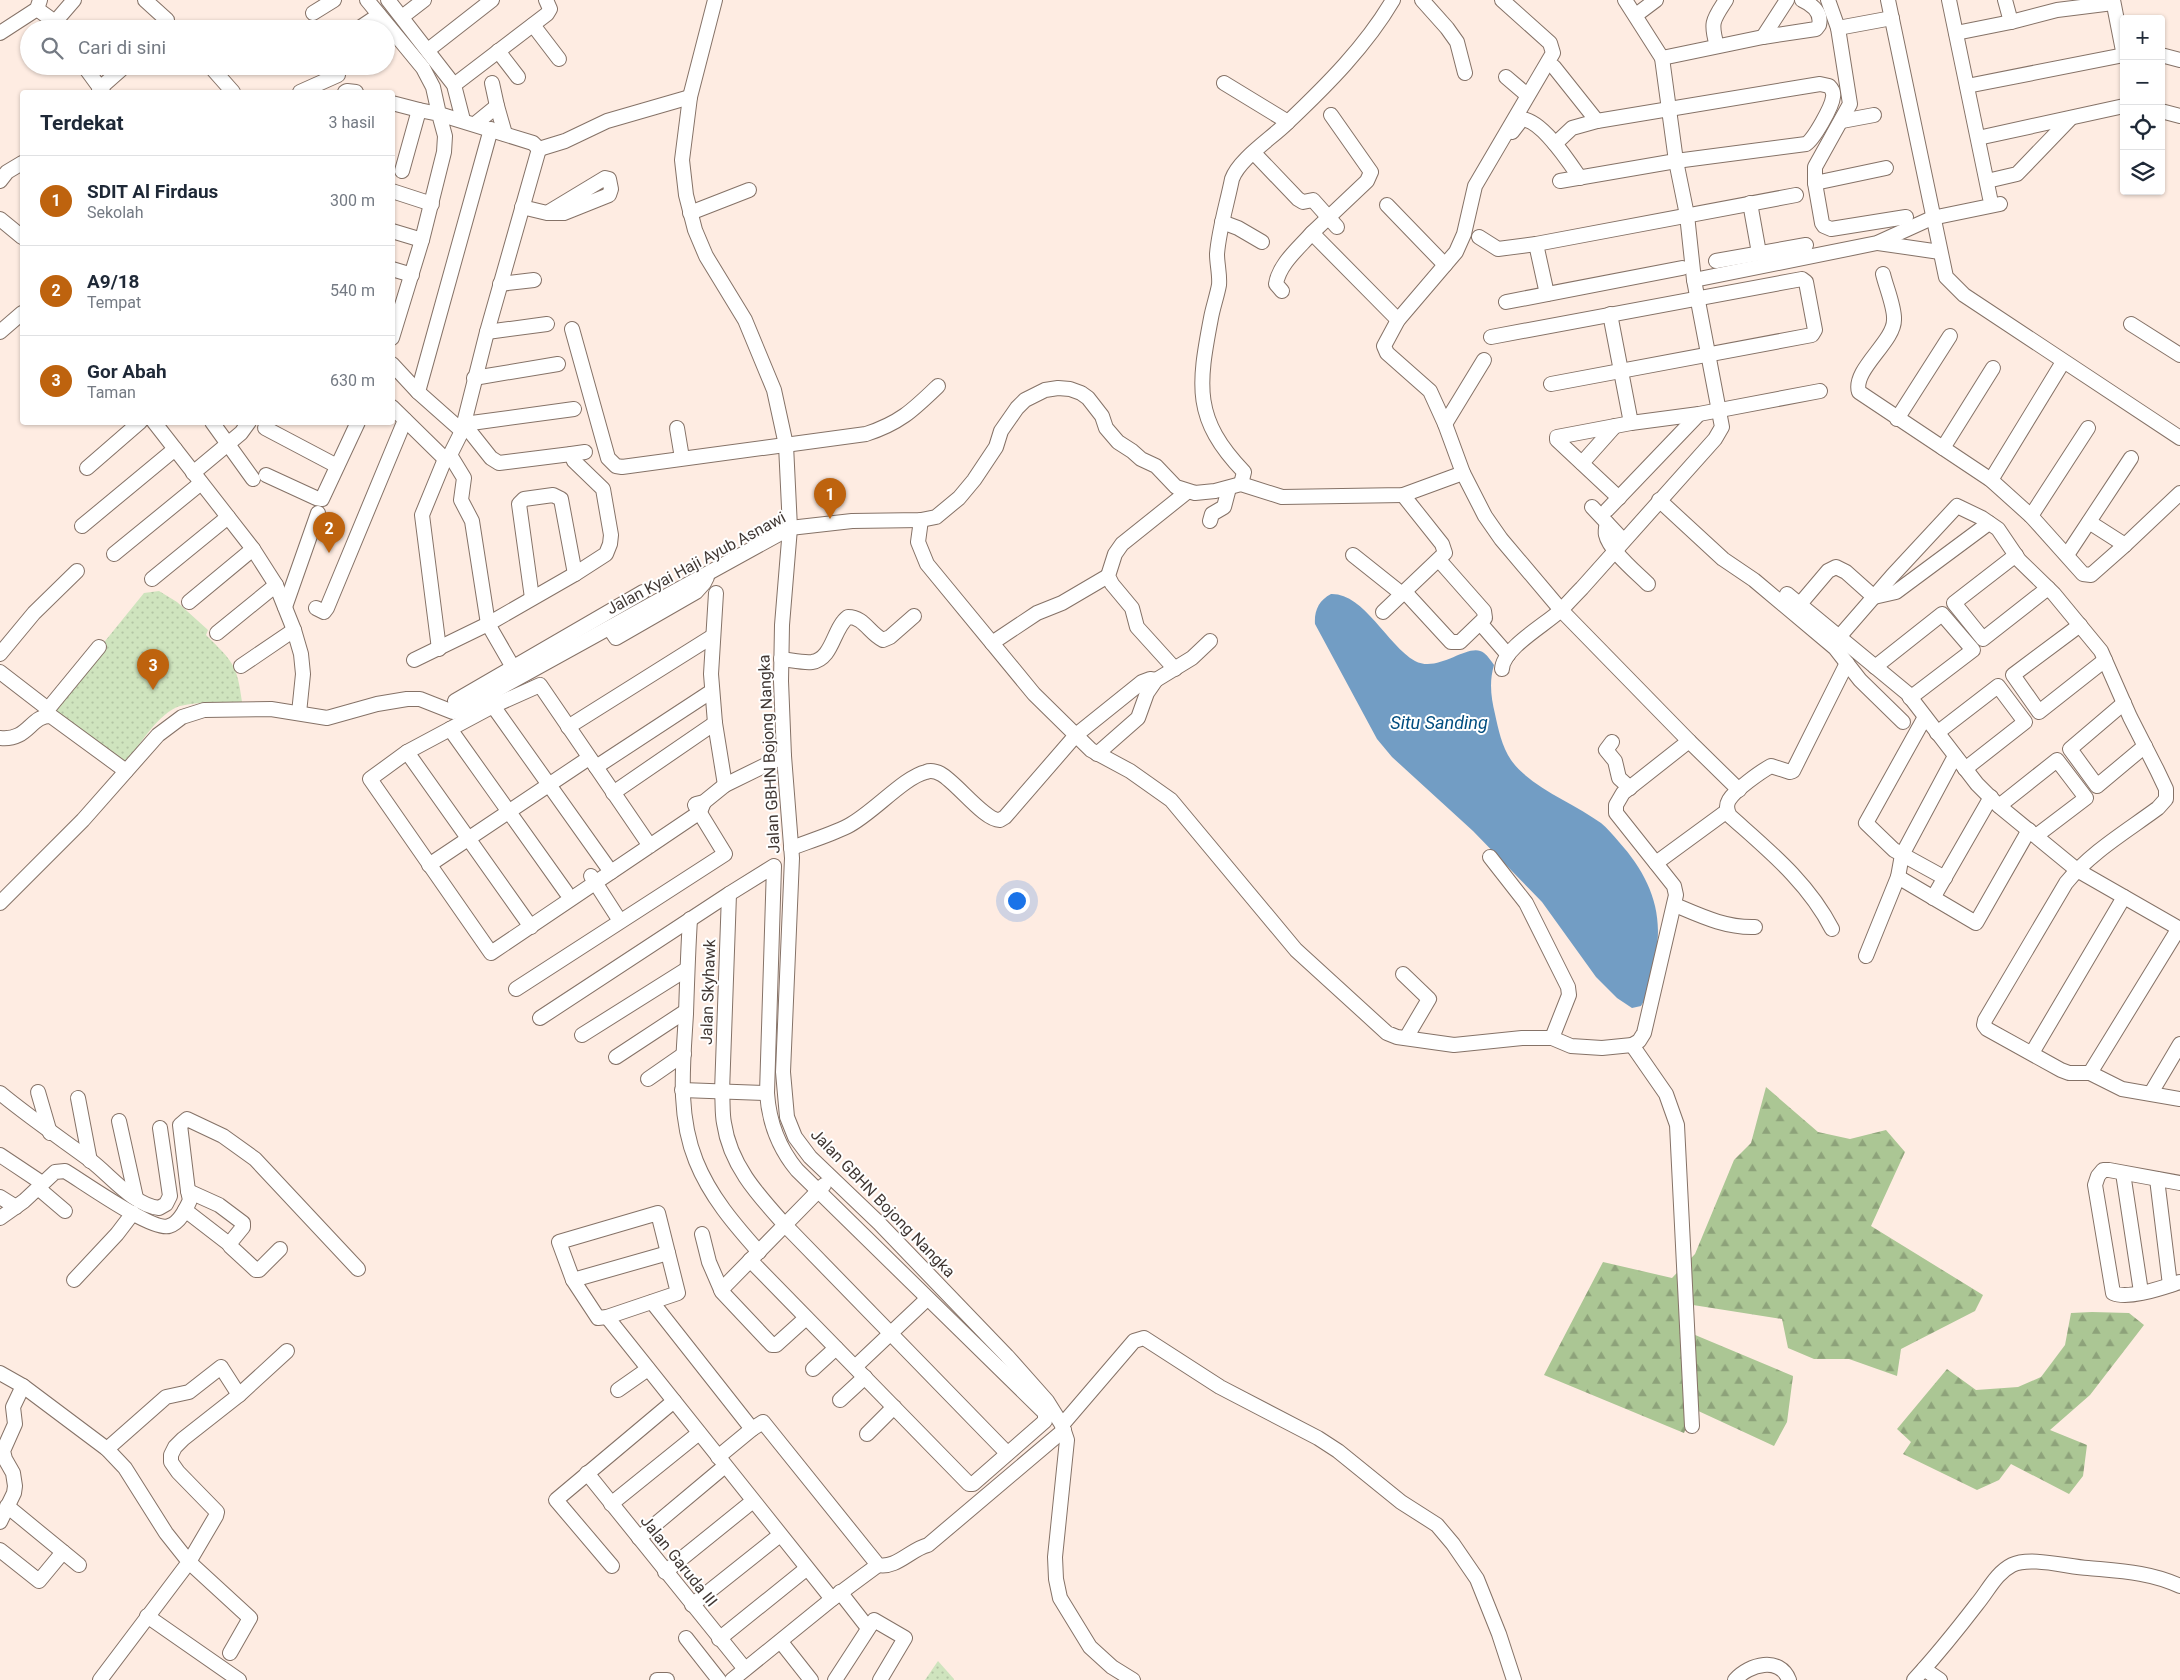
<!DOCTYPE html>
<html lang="id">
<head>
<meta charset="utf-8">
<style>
	:root { --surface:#fff; --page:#f6f6f7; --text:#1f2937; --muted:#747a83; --line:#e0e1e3; --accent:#be630e }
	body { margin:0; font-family:Roboto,sans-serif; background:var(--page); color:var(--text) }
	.controls { position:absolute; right:15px; top:15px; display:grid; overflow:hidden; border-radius:5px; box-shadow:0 1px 4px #0004 }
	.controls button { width:45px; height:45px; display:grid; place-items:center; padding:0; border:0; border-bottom:1px solid var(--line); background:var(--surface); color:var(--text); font:25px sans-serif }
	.you { position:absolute; left:1016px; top:900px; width:18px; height:18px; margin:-12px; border:4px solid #fff; border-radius:50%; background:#1a73e8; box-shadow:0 0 0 8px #1a73e833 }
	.badge { display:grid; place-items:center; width:32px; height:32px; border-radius:50%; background:var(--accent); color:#fff; font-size:16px; font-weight:700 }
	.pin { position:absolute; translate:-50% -41px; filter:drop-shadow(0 1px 2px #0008) }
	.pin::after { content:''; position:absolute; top:26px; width:18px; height:15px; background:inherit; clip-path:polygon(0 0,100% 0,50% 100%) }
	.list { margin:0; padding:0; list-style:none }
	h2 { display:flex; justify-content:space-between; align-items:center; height:65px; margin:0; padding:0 20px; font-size:21px }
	h2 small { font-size:16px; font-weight:400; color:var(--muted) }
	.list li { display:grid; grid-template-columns:32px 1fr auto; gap:15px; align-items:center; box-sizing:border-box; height:90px; padding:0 20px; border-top:1px solid var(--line) }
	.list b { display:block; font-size:19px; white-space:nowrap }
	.list p { margin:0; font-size:16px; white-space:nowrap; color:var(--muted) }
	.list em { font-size:16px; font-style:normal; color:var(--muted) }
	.icon { flex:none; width:28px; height:28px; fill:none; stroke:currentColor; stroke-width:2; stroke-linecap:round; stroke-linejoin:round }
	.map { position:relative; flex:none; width:2180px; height:1680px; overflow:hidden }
	.search { position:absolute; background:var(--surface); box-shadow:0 1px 4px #0004; left:20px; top:20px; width:375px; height:55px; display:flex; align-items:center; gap:12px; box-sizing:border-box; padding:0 18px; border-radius:28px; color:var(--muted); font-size:19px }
	.panel { position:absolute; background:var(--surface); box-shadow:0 1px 4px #0004; left:20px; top:90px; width:375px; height:335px; border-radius:5px }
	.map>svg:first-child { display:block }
</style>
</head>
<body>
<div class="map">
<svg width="2180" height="1680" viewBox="0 0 2180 1680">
	<defs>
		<pattern id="grass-dots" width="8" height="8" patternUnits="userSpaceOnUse" patternTransform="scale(1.25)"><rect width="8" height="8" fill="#cfe4be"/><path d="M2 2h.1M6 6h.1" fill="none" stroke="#b3c4a4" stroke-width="1.8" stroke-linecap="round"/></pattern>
		<pattern id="forest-firs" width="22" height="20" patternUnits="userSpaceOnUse" patternTransform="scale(1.25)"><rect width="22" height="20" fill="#abc694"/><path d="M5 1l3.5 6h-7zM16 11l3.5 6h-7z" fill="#8da27a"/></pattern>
	</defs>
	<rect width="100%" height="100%" fill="#feece2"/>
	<g fill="url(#grass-dots)">
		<path d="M159,591l18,11 31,28 -2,5c27,27 31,29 36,67 -20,1 -42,-1 -62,4 -22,7 -42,41 -55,59l-75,-56 94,-116z"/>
		<path d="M938,1661l16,18v1h-29z"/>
	</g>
	<g fill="url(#forest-firs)">
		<path d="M1766,1087l52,45 32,7 36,-9 19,22 -34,74 112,69 -8,16 -74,38 -4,27 -48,-17h-35l-26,-11 -6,-29 -89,-14 -5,27 105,44 -6,46 -13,24 -80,-37 -10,24 -140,-58 59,-113 69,16 23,-24 39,-94 17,-17z"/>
		<path d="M2092,1312l37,1 15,12 -54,70 -40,35 37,15 -4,31 -14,18 -58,-30 -12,16 -22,10 -74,-36 8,-12 -14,-13 50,-60 29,21 42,-3 23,-10 24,-32 6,-32z"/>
	</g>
	<path fill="#729dc4" d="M1331,594c33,-1 56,51 84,67 24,13 54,-20 69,-8 4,3 7,8 10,12 -5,17 -3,32 1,49 3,14 7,33 16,46 20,28 63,43 90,63 6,5 12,12 18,19 28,31 45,67 37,110 -3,15 -6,42 -15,54l-9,2 -15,-10 -21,-21 -54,-75 -69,-71 -81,-74 -15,-18 -62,-115c-1,-13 4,-24 16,-30z"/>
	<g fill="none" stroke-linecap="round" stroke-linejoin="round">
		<defs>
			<g id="minor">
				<path d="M145,0l22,20"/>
				<path d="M367,0l56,68 10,19 6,27 94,29 6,6 26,-8 42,-20 83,-24"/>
				<path d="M388,0l66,85 9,35"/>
				<path d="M715,0l-25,97 -8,63 4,35 9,35 11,26 39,64 29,70 12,55 4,83 -8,97 -1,56 3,75 8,102 -9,214 4,45 8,20 15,20 69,66 128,133 40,45 15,24 5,15 -12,117 1,22 4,19 30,49 22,20 21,13"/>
				<path d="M1422,0l25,28 10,14 8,31"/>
				<path d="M1828,0l10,28 12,76 -35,63v16l7,40 2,3 7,3 75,-12"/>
				<path d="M1888,0l58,277 18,18 216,143"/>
				<path d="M1949,0l41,198"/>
				<path d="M2005,0l6,22"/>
				<path d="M2113,0l11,56"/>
				<path d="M37,9l18,13 4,7"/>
				<path d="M313,13l21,-13"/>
				<path d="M1636,15l20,-15"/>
				<path d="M402,17l22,-17"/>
				<path d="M55,22l19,-22"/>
				<path d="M533,25l26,34"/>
				<path d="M1838,28l54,-10"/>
				<path d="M358,29l21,-14"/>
				<path d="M0,33l37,-24 3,-9"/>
				<path d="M1956,33l55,-11 46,-12 56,-7"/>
				<path d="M1763,37l24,-37"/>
				<path d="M1717,46c-7,-24 -4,-26 9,-46"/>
				<path d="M428,50l64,-50"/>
				<path d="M498,51l20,26"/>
				<path d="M2161,55l19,5"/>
				<path d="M1662,58l101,-21 53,-8 3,-4c3,-12 -6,-20 -17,-25"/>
				<path d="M84,66l19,26"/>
				<path d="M210,66l23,26"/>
				<path d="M1554,67l43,54"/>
				<path d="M1506,77l21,18"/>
				<path d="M492,83l5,23"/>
				<path d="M1224,83l64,39"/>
				<path d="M454,85l93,-71 3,-5 -4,-9"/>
				<path d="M1967,86l157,-31"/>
				<path d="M99,89l26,-23"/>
				<path d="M300,92l38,-17"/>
				<path d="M345,92l2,-1 9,1"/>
				<path d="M392,103l27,7 20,4 6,22 -1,16 -22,88 -30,98"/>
				<path d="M2161,111l19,5"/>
				<path d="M1331,115l40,57 -4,9 -55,52 86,87"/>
				<path d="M1842,121l32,-6"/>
				<path d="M475,124l22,-18 8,28"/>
				<path d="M1512,132l10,-13c20,1 47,43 58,59"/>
				<path d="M1978,138l146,-32"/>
				<path d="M1555,144l17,-16 25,-7 223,-37 9,2c3,3 5,6 4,11 -1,10 -19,42 -27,47l-130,17 -116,20"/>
				<path d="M1254,153l44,46 5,3 10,-2 24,27"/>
				<path d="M402,171l17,-61"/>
				<path d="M0,181l7,-9 15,-9"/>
				<path d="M1987,181l30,-7 53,-55"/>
				<path d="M1815,183l71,-15"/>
				<path d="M392,191l40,13"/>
				<path d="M1750,203l9,50"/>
				<path d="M1387,205l58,60"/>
				<path d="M522,207l25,6h17l45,-18 2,-6 -2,-10 -4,-1 -58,35"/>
				<path d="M690,213l59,-23"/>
				<path d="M0,219l22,18"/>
				<path d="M1222,222l16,6 24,14"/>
				<path d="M392,231l30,9"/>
				<path d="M1479,237l19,12 38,-5 260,-49"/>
				<path d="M1878,243l62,9"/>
				<path d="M1536,244l11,50"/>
				<path d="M1716,261l90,-16"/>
				<path d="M392,269l20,6"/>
				<path d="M1883,274c3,13 12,34 11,46 0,22 -42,50 -35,72l132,88 40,36 52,58 8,1 34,-30 55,-52"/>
				<path d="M1694,280l183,-37 55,-25 68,-14"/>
				<path d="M500,284l34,-4"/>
				<path d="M1282,291l-6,-7c3,-20 23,-36 36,-51"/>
				<path d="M1506,302l176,-34"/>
				<path d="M1610,314l21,109"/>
				<path d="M2131,324l49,31"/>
				<path d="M572,329l36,129 8,8 6,1 244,-33c34,-11 47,-24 72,-48"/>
				<path d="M0,332l22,-19"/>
				<path d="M487,332l60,-8"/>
				<path d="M1491,337l311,-58 4,3 9,48 -3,5 -261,49"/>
				<path d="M392,364l26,28 44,39"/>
				<path d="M474,378l84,-14"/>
				<path d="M418,392l73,-263"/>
				<path d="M392,407l53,52"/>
				<path d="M1897,419l53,-83"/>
				<path d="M154,422l99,127 23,36 18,45 7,24 2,20 -4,39"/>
				<path d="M212,422l41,57"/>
				<path d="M464,424l110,-15"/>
				<path d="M1445,424l39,-64"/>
				<path d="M265,428l72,38"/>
				<path d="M677,428l5,30"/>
				<path d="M1943,448l50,-80"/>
				<path d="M571,454l14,-2"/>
				<path d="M1582,463l33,-37"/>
				<path d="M87,468l53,-46"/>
				<path d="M193,473l48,-40 8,-11"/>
				<path d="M266,475l50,23 6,1 36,-77"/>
				<path d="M1991,480l72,-118"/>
				<path d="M1241,484l3,-12c-51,-53 -46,-86 -33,-154 2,-11 6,-22 8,-33 1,-10 -2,-21 -2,-31 2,-25 10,-50 15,-75 7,-20 40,-41 56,-57 39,-37 78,-76 105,-122"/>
				<path d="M1619,498l-62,-58v-3l74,-14 68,-9 121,-23"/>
				<path d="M1659,500l64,59 31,21 81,68 25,32 43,42"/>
				<path d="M1592,507l31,33"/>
				<path d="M1607,510l92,-96"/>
				<path d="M2031,516l57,-88"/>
				<path d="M921,520l-3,22 9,22 107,130 57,56 39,21 41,29 125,150 91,83 10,4 57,8 68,-7h30l19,8 31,2 30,-3 7,-4 5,-8 32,-138 -2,-9 -58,-73v-8l7,-12 66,-52 -128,-131 -60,-71 -16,-23 -22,-43 -18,-49 -15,-33 -43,-38 -3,-7 14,-26 58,-68 8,-18 11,-48 78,-133 -3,-10 -48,-43"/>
				<path d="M1210,521l2,-7 12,-7 5,-19"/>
				<path d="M2089,522l36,23"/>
				<path d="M1607,523c-1,4 -2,8 -1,12 3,15 31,38 42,49"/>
				<path d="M82,526l93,-77"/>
				<path d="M114,554l87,-71"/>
				<path d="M1353,555l49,39"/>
				<path d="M2016,555l-62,48 29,36 65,-51"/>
				<path d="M2067,555l64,-97"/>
				<path d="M152,579l76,-62"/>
				<path d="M1405,592l46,50h9l25,-24 -1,-7 -45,-51"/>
				<path d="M716,593l-5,81 4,49 10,62"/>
				<path d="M1787,594l120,99 70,91 22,22 78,64 103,59"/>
				<path d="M532,598l-13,-94 5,-5 29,-4 8,4 14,75"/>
				<path d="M189,602l64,-53"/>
				<path d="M1800,604l28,-33 8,-4 10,5 28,25 22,-5 93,-69"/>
				<path d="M285,607l33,-94"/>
				<path d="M316,608l8,4 3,-4 78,-188"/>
				<path d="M1383,612l62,-59 -3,-9 -39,-49"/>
				<path d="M1481,624l27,31"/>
				<path d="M2080,625l-67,50 26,37 66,-52"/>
				<path d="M610,629l6,9 80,-46 8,-9 3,-6"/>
				<path d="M217,633l59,-48"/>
				<path d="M1839,637l53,-61 65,-70 25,12 16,11 21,31 35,34 47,57 29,66 27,53 9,19v10l-8,9c-31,23 -67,44 -92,75l-81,137 -1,5 3,4 74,41 8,3h21l32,16 58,10"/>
				<path d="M992,643l45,-30 25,-10 46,-27"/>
				<path d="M439,649l-17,-134 23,-56 5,-4"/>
				<path d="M0,654l34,-41 43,-42"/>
				<path d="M781,659c10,1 22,4 31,3 21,-3 21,-34 36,-45 16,0 21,16 35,23l7,-3 24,-21"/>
				<path d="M414,660l74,-36 87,-50 31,-20 4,-10 1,-9 -8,-46 -29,-28 -3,-7 -72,9 -8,-5 -27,-34"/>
				<path d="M241,666l53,-36"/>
				<path d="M1875,667l67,-53 31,36 -63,48"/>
				<path d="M1175,669l-38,-42 -5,-19 -20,-24 -4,-8 7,-22 7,-10 65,-52"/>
				<path d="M1502,669c1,-21 43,-44 59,-59 7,-7 14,-15 21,-22l133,-149 7,-12 -28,-147 -7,-65 -11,-54 -14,-103 -37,-58"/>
				<path d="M0,672l48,37"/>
				<path d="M518,676l-30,-52 -16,-103 -11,-21 3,-22 -14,-23 12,-24 25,-99 52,-183"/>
				<path d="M455,701l188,-109"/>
				<path d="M2124,703l-54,46 27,37 48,-40"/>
				<path d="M493,706l118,166"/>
				<path d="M46,715l2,-6 51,-62"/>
				<path d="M1925,717l-59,106 28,27 51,28"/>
				<path d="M568,727l145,-91"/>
				<path d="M450,729l116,163"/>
				<path d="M1937,733l61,-47 27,36 -60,47"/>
				<path d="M0,738c29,3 30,-23 51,-22l75,55"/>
				<path d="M1689,741l50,49"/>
				<path d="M1612,742l-6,8 9,11 4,17 11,10"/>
				<path d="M407,752l124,175"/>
				<path d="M1097,754l41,-36 9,-25 9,-13 36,-22 18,-17"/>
				<path d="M596,767l116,-76"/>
				<path d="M613,793l102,-70"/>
				<path d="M696,804l8,-2 21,-17 59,-29"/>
				<path d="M1999,806l58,-46 29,38 -50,38"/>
				<path d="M650,846l-110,-161 -47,21 -86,46 -37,27 121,174 209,-141 4,-10"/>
				<path d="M791,848c19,-7 39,-13 57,-22 24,-12 56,-49 78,-54 5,-2 11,0 15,2 16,9 44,47 59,46l5,-3 71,-82 66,-53 8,-3 6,1"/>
				<path d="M1490,857l36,46 42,84 1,8 -17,43"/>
				<path d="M1656,863l71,-52"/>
				<path d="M429,865l160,-107"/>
				<path d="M591,876l29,45"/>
				<path d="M1898,877l4,-22 53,-99"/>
				<path d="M729,894l-7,198c1,10 0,21 2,31 6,42 34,72 61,102l222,228"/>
				<path d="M1933,898l58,-101"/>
				<path d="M0,903l83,-83 75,-85 24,-18 22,-7 67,-1 56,9 50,-14 30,-5h13l33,13 7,-2 330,-182 62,-7 69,-1 15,-3 23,-19 15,-18 22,-33 5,-16 16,-23 8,-8 20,-10 13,-2 12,1 11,4 7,5 14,18 4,12 12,14 14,9 9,8 15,7 20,21 19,6 20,-2 26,-7 41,13 121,-2 60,-22"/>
				<path d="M1675,905c26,11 51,23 80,22"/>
				<path d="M690,919c-2,32 -3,64 -4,95 -3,50 -9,100 10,147 14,35 38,63 63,91"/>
				<path d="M1832,929c-24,-47 -64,-79 -102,-113 -3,-5 -4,-11 -1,-16 6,-10 31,-28 42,-34l19,6 3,-1 54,-108"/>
				<path d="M1866,956l32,-79 78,46 53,-93"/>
				<path d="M1403,974l26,25 -23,39"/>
				<path d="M516,989l209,-135 -30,-49"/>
				<path d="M540,1018l189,-124 45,-28 -7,227c2,29 11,54 30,77l248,243v8l-72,63h-4l-219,-224"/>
				<path d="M582,1035l105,-66"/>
				<path d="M1632,1045l34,49 11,31 15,301"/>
				<path d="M2032,1053l92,-156"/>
				<path d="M616,1057l70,-46"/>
				<path d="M2090,1073l89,-145"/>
				<path d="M648,1079l36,-25"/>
				<path d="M682,1090l85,3"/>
				<path d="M38,1092l12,41"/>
				<path d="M0,1093c29,24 60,45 90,67 20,15 43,45 69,48l7,-4 4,-8 -10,-68"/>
				<path d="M2151,1093l29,-49"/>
				<path d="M78,1098l12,63"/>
				<path d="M119,1121l17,77"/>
				<path d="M0,1155l42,28"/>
				<path d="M2123,1173l18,119"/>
				<path d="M2157,1179l13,106"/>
				<path d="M2180,1183l-71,-13h-6l-5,6 -3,9 18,108c16,7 51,-6 67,-11"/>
				<path d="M38,1188l27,23"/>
				<path d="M188,1191l31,14 24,18v4l-13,16v3l26,24h3l21,-21"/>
				<path d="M0,1197l16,10"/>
				<path d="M185,1210l44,34"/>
				<path d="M658,1213l20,80 -71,24 -9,1 -25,-38 -14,-38z"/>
				<path d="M0,1218l24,-17 31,-29 10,-1c17,10 88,61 104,55 11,-3 17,-17 21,-26l-2,-9 -8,-66 7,-6 36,17 32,23 103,110"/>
				<path d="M702,1234l7,28 13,30 50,53h4l30,-27"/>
				<path d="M74,1280l43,-46 16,-21"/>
				<path d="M573,1280l95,-27"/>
				<path d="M721,1290l103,-105"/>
				<path d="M652,1302l100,127 11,-7 115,143c18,4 33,-16 50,-20l136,-115"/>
				<path d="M607,1317l225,282"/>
				<path d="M855,1367l72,-68"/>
				<path d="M813,1369l23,-21"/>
				<path d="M0,1373l23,13 84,63 18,19 41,65 23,29 -89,118"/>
				<path d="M618,1390l30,-21"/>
				<path d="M840,1400l25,-23"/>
				<path d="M1062,1425l72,-84 10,-3 76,49 98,51 20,13 63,51 36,23 16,19 24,35 22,55 15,46"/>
				<path d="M867,1434l27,-27"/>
				<path d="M107,1449l59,-52 23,-5 32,-25 18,28"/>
				<path d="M718,1457l34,-28"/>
				<path d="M587,1473l158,196"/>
				<path d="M611,1504l88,-71"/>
				<path d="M7,1506l72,59"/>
				<path d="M0,1522l14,-29 1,-7 -2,-13 -8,-14 -2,-8 12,-27 -2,-17 10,-21"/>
				<path d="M639,1538l86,-72"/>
				<path d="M0,1550l39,31 24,-29"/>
				<path d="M612,1566l-56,-66 118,-99"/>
				<path d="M665,1572l88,-71"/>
				<path d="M840,1592l28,36"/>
				<path d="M692,1605l88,-70"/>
				<path d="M147,1616l92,64"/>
				<path d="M686,1638l33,42"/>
				<path d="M719,1639l87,-70"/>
				<path d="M781,1642l30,38"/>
				<path d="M230,1653l20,-35 -61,-56 27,-46 1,-4 -39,-40 -7,-10v-7l4,-8 8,-8 56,-44 48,-44"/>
				<path d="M1924,1669l16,11"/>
				<path d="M657,1680h10"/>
				<path d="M732,1680l100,-81 46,-34"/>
				<path d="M835,1680l39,-60 31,18 -25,42"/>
				<path d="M1735,1680c14,-16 45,-24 54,0"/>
				<path d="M1914,1680c22,-24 43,-50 63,-76 11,-13 19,-31 35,-39 18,-9 56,2 76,3 32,3 62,4 92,18"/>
			</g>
		</defs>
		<use href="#minor" stroke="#857267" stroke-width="16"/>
		<use href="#minor" stroke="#fff" stroke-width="14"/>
	</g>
	<g text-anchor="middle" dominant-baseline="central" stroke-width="4" stroke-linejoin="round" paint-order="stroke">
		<g font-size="16" fill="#413834" stroke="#fff">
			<text transform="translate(696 563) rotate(-28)">Jalan Kyai Haji Ayub Asnawi</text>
			<text transform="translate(769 754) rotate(-93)">Jalan GBHN Bojong Nangka</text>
			<text transform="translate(708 992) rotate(-88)">Jalan Skyhawk</text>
			<text transform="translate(883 1203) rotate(46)">Jalan GBHN Bojong Nangka</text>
			<text transform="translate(679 1561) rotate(51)">Jalan Garuda III</text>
		</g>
		<g font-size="18" font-style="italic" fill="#014d7f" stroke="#fff">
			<text x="1439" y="722">Situ Sanding</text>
		</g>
	</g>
</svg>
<div class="controls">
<button>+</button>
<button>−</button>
<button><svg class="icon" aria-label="locate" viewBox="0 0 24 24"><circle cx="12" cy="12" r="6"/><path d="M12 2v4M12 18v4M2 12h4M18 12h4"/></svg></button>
<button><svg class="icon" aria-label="layers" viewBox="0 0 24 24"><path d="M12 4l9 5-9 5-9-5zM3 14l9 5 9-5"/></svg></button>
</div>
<div class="you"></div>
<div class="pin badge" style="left:830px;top:519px">1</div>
<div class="pin badge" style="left:329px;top:553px">2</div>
<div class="pin badge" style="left:153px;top:690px">3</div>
<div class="search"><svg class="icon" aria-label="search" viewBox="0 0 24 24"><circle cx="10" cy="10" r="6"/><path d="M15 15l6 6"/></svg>Cari di sini</div>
<section class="panel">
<h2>Terdekat<small>3 hasil</small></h2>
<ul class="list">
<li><span class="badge">1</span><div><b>SDIT Al Firdaus</b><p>Sekolah</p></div><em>300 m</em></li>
<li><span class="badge">2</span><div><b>A9/18</b><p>Tempat</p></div><em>540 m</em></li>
<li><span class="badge">3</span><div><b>Gor Abah</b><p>Taman</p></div><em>630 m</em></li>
</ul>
</section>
</div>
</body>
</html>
